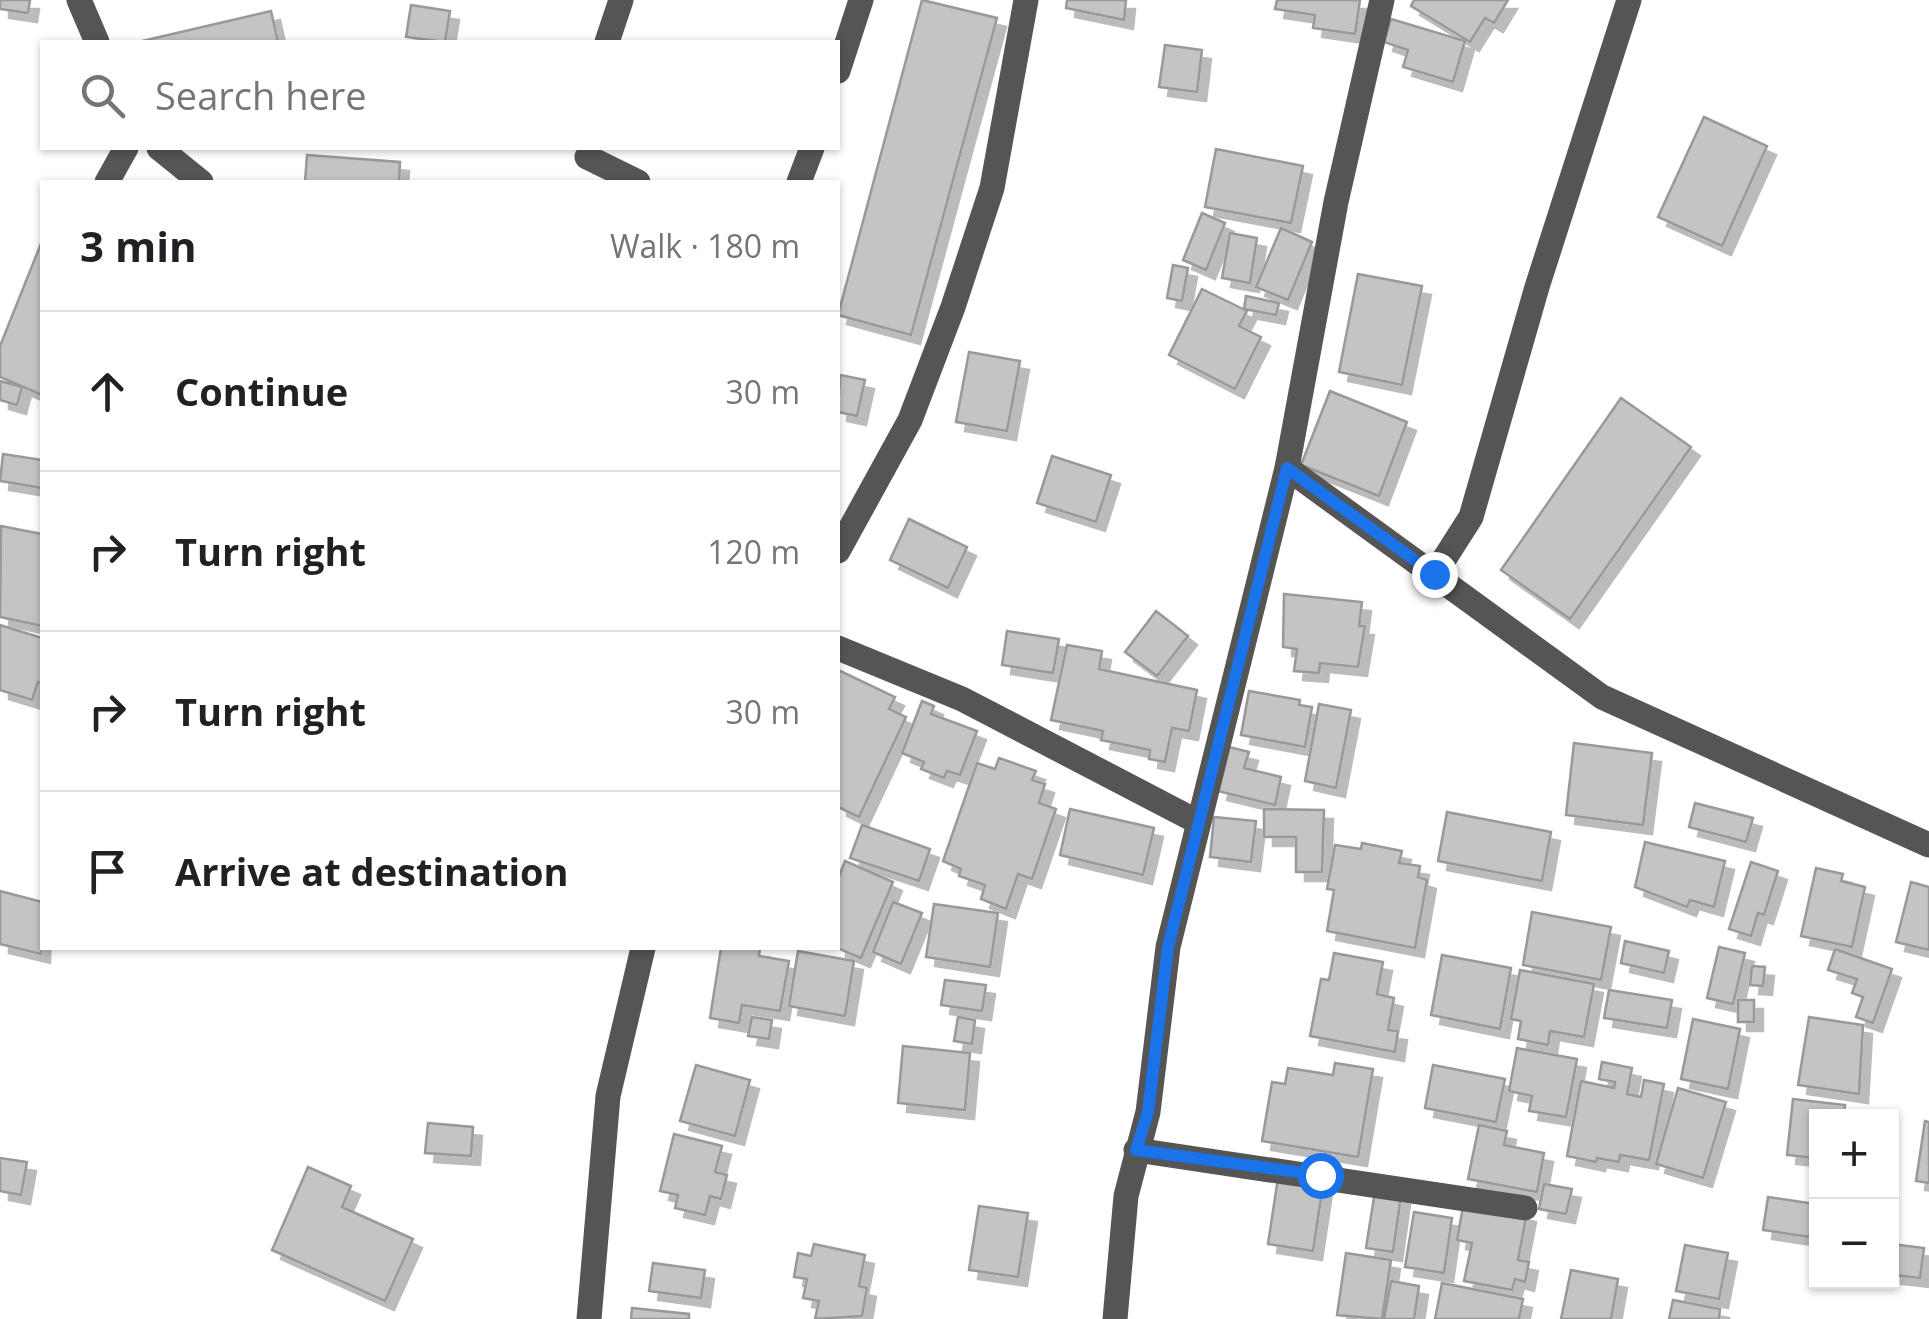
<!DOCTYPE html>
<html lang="en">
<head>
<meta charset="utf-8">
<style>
	:root { --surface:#fff; --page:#f6f6f6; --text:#202124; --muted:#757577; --line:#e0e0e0 }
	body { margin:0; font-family:"Open Sans",sans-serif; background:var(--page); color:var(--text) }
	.controls { position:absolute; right:30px; bottom:30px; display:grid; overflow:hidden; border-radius:0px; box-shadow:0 2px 8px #0004 }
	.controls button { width:90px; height:90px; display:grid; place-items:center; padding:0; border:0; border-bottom:2px solid var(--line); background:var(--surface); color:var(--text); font:50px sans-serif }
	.stop { position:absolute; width:30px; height:30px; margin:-22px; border:8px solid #1a73e8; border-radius:50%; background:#fff }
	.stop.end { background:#1a73e8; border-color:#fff; box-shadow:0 2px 10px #0008 }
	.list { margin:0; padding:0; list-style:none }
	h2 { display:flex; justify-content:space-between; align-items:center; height:130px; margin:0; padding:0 40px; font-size:42px }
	h2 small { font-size:32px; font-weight:400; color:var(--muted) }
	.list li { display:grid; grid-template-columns:65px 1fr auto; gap:30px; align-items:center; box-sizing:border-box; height:160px; padding:0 40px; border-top:2px solid var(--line) }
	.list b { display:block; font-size:38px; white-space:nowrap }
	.list em { font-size:32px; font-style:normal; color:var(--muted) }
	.icon { flex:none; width:55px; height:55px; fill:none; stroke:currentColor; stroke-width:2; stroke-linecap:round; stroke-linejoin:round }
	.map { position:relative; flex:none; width:1929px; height:1319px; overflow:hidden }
	.search { position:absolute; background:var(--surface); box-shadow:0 2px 8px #0004; left:40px; top:40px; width:800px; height:110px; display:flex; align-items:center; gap:25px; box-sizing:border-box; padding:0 35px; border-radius:0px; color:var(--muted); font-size:38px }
	.panel { position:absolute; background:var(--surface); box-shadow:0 2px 8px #0004; left:40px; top:180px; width:800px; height:770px; border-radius:0px }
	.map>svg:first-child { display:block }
</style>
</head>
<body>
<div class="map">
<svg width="1929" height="1319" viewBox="0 0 1929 1319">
	<defs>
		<filter id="shadow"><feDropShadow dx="9" dy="9" stdDeviation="0" flood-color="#0004"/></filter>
	</defs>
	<rect width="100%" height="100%" fill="#fff"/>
	<g fill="#c4c4c4" stroke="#999" stroke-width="2.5" filter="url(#shadow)">
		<path d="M0,0h30l-2,13 -28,-4z"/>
		<path d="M922,0l75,18 -86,317 -73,-20z"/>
		<path d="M1067,0h59l-2,20 -58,-12z"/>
		<path d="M1277,0h83l-5,34 -42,-6 2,-13 -40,-6z"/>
		<path d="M1414,0h94l-14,23 -9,-5 -15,24 -59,-36z"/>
		<path d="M411,5l39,6 -5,31 -39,-5z"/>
		<path d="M271,11l7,31h-140z"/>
		<path d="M1391,19l74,22 -12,41 -50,-15 5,-17 -24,-8z"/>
		<path d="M1165,45l37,5 -5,42 -38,-5z"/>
		<path d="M1704,117l63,29 -45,100 -64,-29z"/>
		<path d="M1216,149l87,17 -12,57 -86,-16z"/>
		<path d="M307,155l93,7 -1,20h-94z"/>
		<path d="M1202,213l23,10 -19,47 -23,-10z"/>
		<path d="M1281,228l31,14 -24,58 -32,-13z"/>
		<path d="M1230,233l27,5 -7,45 -28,-5z"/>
		<path d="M42,241v154l-42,-18v-31z"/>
		<path d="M1173,265l15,3 -6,33 -15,-3z"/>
		<path d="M1358,274l64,12 -20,99 -63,-13z"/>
		<path d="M1202,289l45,22 -8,15 22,11 -26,52 -66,-34z"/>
		<path d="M1246,296l33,7 -3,12 -32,-6z"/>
		<path d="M969,352l51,9 -13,70 -51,-9z"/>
		<path d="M840,375l25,5 -8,36 -19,-4z"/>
		<path d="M0,381l22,6 -5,18 -17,-5z"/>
		<path d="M1330,391l77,31 -28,74 -78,-31z"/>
		<path d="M1621,398l70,49 -121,172 -69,-49z"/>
		<path d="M3,454l39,6v28l-42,-7z"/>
		<path d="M1052,456l59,19 -15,47 -59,-19z"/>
		<path d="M909,519l58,28 -19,41 -58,-28z"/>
		<path d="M1,526l41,8v92l-42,-9z"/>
		<path d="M1284,594l78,8 -3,24h6l-7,41 -38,-4 -1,10 -25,-2 3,-22 -14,-2z"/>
		<path d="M1156,611l32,25 -31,40 -32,-24z"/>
		<path d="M0,625l42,13v46l-4,-2 -6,18 -32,-10z"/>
		<path d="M1007,631l52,8 -6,34 -51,-8z"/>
		<path d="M1067,645l35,6 -3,18 98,21 -8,41 -17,-3 -7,34 -16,-3 1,-9 -49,-10 2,-9 -52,-11z"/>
		<path d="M838,670l57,27 -6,12 17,8 -47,100 -21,-10z"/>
		<path d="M1249,691l51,9 -1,5 13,2 -7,40 -64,-12z"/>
		<path d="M922,701l12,5 -3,8 46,17 -17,44 -13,-4 -3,7 -23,-9 3,-7 -22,-9z"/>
		<path d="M1319,704l32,6 -15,78 -31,-7z"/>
		<path d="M1574,743l78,10 -9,72 -77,-10z"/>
		<path d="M1229,747l20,5 -5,16 37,9 -6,28 -57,-14z"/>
		<path d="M999,758l37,13 -4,9 13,4 -6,19 17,6 -24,70 -14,-5 -12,35 -25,-10 4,-14 -26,-9 2,-7 -18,-8 34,-98 18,6z"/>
		<path d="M1695,803l58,15 -7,24 -57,-15z"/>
		<path d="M1070,809l84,19 -11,47 -83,-20z"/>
		<path d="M1264,809l60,1 -2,62h-26v-35h-32z"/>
		<path d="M1447,812l104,20 -9,49 -104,-20z"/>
		<path d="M1214,817l42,4 -5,41 -41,-5z"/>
		<path d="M862,825l68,24 -11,32 -69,-23z"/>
		<path d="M1645,842l80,19 -11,46 -24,-7 -3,7 -52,-20z"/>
		<path d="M1362,843l40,8 -3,12 21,3 -2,11 9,3 -12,68 -88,-17 7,-41 -7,-1 8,-44 26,4z"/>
		<path d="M845,861l48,21 -32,76 -24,-10 1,-69z"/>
		<path d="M1751,862l27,9 -14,44 -6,-2 -7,23 -22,-7z"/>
		<path d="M1816,868l27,6 -2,7 24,6 -13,60 -51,-11z"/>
		<path d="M1911,882l18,5v63l-33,-8z"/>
		<path d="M0,891l42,11 -1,52 -41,-10z"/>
		<path d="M893,902l29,11 -21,51 -28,-12z"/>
		<path d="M934,904l64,9 -8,54 -64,-10z"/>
		<path d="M1532,912l79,15 -10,53 -78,-15z"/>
		<path d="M1625,941l44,10 -5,22 -43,-10z"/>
		<path d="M1719,947l26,6 -12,51 -26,-6z"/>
		<path d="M721,948h39l-1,8 30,5 -9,50 -38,-6 -3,18 -29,-5z"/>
		<path d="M1835,949l57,20 -19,54 -17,-6 7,-20 -11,-4 5,-14 -29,-9z"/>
		<path d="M798,951l56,10 -9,55 -56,-10z"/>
		<path d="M1334,953l49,9 -6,32 17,4 -6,32 10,1 -3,21 -85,-16 11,-57 8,1z"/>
		<path d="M1442,955l69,13 -11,61 -69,-14z"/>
		<path d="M1752,966l13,1 -2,19 -13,-1z"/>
		<path d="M1520,970l74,14 -10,53 -34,-6 -2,14 -30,-6 3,-18 -10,-2z"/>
		<path d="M945,980l41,5 -4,26 -41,-6z"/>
		<path d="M1609,990l63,10 -5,28 -63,-10z"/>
		<rect x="1738" y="1000" width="16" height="22"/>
		<path d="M752,1017l20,3 -3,19 -21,-3z"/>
		<path d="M958,1017l17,3 -3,24 -18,-3z"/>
		<path d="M1809,1017l54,8 -4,69 -61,-9z"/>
		<path d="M1693,1019l47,10 -12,60 -47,-10z"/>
		<path d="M903,1046l67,7 -5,57 -67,-7z"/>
		<path d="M1517,1048l60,11 -11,58 -37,-6 3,-15 -23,-5z"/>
		<path d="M1602,1062l30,6 -5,26 14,3 3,-17 20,4 -15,76 -29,-5 -1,7 -22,-4 -1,4 -29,-6 14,-75 33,7 1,-6 -16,-3z"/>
		<path d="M1335,1063l38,6 -15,88 -96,-16 10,-59 13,2 3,-16 45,7z"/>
		<path d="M696,1065l54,15 -15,56 -55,-15z"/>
		<path d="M1433,1065l72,14 -9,43 -71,-14z"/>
		<path d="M1678,1088l48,14 -23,76 -47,-14z"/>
		<path d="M1793,1099l52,6 -1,11h-28v42l-29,-3z"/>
		<path d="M1925,1121l4,1v61l-13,-2z"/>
		<path d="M428,1123l45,4 -2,29 -46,-3z"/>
		<path d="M1479,1125l28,6 -3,14 40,8 -7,39 -69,-13z"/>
		<path d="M674,1134l48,12 -7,26 12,3 -6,24 -11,-3 -5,19 -30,-7 3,-13 -18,-4z"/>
		<path d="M0,1158l27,4 -6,33 -21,-4z"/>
		<path d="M308,1167l43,19 -9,21 71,32 -28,62 -113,-51z"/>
		<path d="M1278,1178l45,7 -10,66 -45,-7z"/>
		<path d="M1544,1184l28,5 -6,25 -27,-5z"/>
		<path d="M1375,1191l26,5 -8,56 -27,-4z"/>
		<path d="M1768,1197l48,7v34l-53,-8z"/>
		<path d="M1464,1201l63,12 -9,47 11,2 -4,20 -10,-3 -3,11 -48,-9 8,-38 -15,-3z"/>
		<path d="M979,1206l49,7 -10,64 -49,-7z"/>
		<path d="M1414,1212l38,6 -8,55 -39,-6z"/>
		<path d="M814,1244l51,11 -6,31 8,2 -5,28 -47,3 4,-18 -16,-3 4,-19 -13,-2 4,-24 13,3z"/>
		<path d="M1892,1244l32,4 -4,30 -28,-3z"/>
		<path d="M1685,1245l43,8 -9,46 -43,-8z"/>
		<path d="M1346,1253l45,7 -9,59 -45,-4z"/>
		<path d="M653,1263l52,7 -4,28 -52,-7z"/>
		<path d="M1571,1270l47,9 -7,40h-50z"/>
		<path d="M1391,1281l28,5 -5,33h-30z"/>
		<path d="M1442,1283l81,16 -4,20h-84z"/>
		<path d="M1673,1300l47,9 -1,10h-50z"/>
		<path d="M632,1308l57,6v5h-58z"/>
	</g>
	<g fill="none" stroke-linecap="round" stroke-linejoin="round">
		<g stroke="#555" stroke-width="25">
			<path d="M79,0l18,42"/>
			<path d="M607,42l14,-42"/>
			<path d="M838,71l23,-71"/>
			<path d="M159,148l42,34"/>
			<path d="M587,157l51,25"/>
			<path d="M107,182l19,-34"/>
			<path d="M799,182l13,-34"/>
			<path d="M1287,468l315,229 327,148"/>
			<path d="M838,551l72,-131 43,-113 39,-119 34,-188"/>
			<path d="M1434,575l37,-58 66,-230 92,-287"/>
			<path d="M838,648l124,51 234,122"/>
			<path d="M1136,1150l389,58"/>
			<path d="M589,1319l19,-223 35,-148"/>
			<path d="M1115,1319l11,-123 22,-84 20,-165 119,-479 49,-266 46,-202"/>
		</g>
	</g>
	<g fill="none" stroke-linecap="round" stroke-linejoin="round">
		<path stroke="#1a73e8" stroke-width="12" d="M1320,1175l-184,-25 12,-38 20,-165 119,-479 147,106"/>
	</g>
</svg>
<div class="controls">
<button>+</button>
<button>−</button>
</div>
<div class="stop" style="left:1320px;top:1175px"></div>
<div class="stop end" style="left:1434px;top:574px"></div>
<div class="search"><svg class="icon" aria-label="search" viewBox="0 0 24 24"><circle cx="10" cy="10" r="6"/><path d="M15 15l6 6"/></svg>Search here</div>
<section class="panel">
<h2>3 min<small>Walk · 180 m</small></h2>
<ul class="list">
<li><svg class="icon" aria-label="ahead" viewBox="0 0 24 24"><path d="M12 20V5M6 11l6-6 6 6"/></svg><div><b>Continue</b></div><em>30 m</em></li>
<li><svg class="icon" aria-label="right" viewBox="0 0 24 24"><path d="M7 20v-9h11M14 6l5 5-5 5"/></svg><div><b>Turn right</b></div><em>120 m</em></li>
<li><svg class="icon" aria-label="right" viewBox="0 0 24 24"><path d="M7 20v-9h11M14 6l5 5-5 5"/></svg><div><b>Turn right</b></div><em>30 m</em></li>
<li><svg class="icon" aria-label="arrive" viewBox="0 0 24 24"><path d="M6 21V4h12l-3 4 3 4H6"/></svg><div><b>Arrive at destination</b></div></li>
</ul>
</section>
</div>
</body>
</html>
